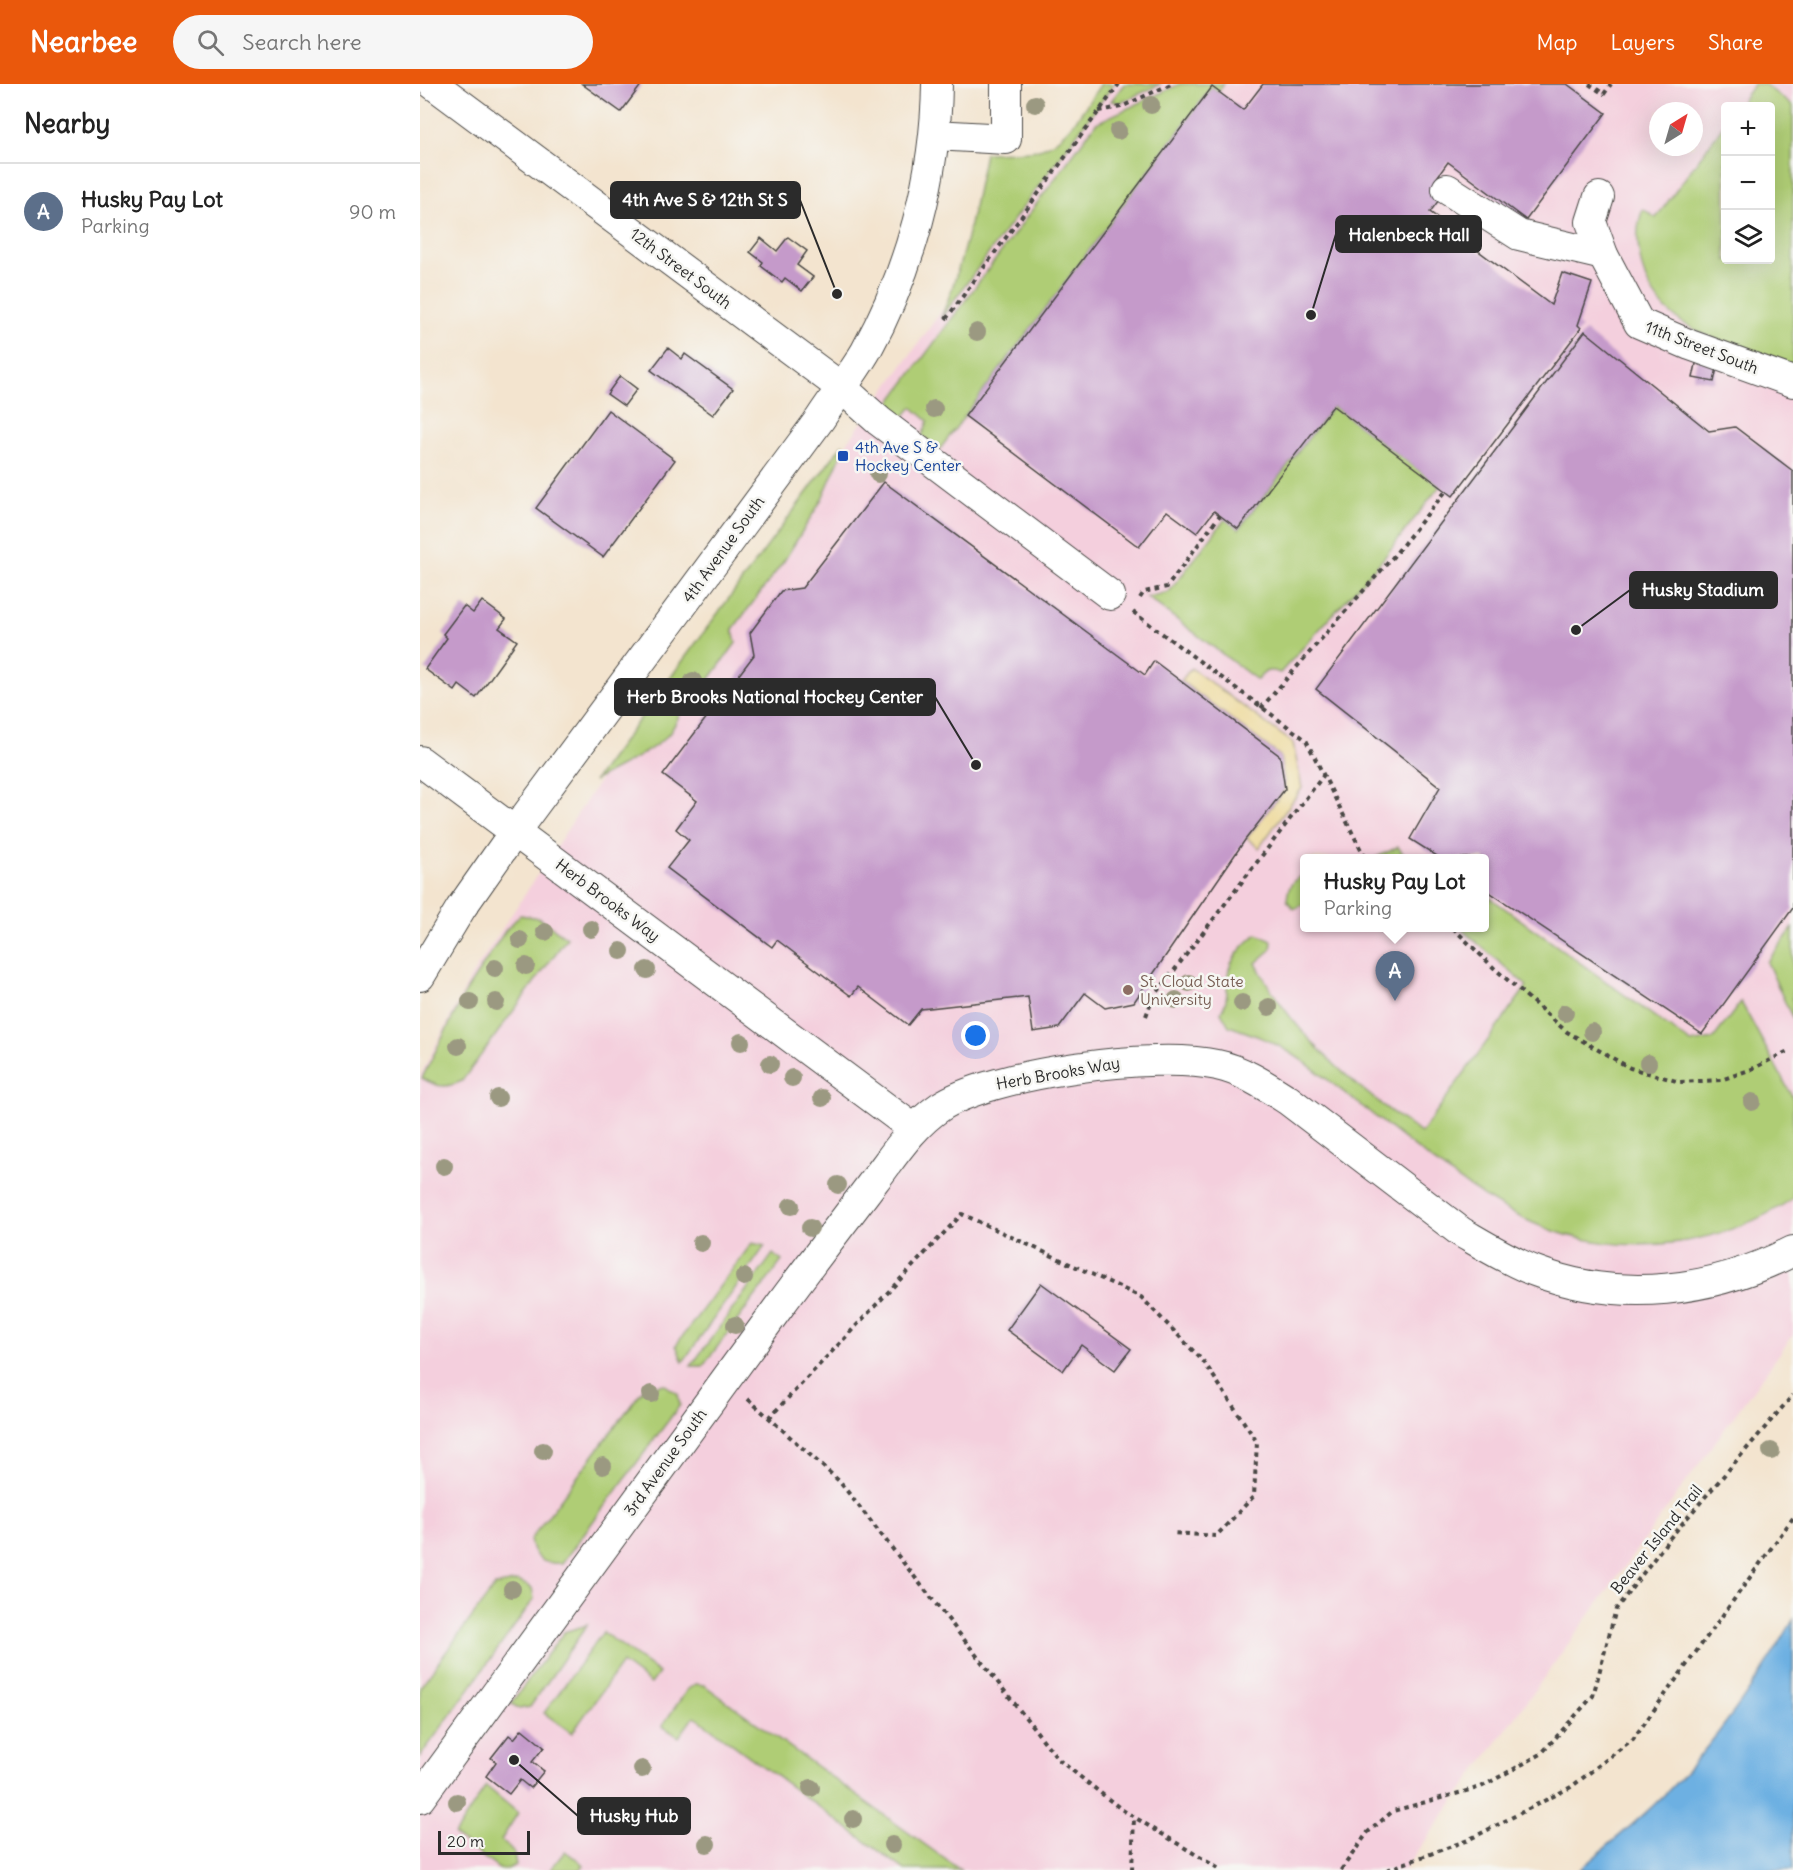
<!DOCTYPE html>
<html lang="en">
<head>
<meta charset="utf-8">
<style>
	:root { --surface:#fff; --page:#f6f6f6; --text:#222; --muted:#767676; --line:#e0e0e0; --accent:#ea580c }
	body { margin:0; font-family:Delius,sans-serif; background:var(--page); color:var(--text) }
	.controls { position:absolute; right:18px; top:18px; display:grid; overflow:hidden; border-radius:6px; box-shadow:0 6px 24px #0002 }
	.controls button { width:54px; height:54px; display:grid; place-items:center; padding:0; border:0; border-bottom:2px solid var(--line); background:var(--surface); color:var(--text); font:30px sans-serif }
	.compass { position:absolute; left:1229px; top:18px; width:54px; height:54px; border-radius:50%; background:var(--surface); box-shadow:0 6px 24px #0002; rotate:37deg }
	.scale { position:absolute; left:18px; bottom:15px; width:92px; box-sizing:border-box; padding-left:6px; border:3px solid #2b2b2b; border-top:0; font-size:16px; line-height:21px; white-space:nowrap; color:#2b2b2b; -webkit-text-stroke:4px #f6f6f2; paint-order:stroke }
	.you { position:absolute; left:556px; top:952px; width:21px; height:21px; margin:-15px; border:4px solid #fff; border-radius:50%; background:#1a73e8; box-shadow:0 0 0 9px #1a73e833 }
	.badge { display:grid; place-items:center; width:39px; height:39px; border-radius:50%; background:var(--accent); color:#fff; font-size:20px; font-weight:700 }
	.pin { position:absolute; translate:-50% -50px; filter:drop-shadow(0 2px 3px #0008) }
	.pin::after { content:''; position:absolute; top:32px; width:21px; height:18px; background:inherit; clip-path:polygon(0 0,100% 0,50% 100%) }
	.popup { position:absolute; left:880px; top:770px; width:189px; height:78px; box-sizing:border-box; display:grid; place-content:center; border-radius:6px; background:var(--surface); filter:drop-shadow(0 2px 4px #0005); font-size:20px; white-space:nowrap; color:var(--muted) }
	.popup b { font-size:22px; color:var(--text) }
	.popup::after { content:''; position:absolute; left:50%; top:100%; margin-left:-12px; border:12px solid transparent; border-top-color:var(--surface) }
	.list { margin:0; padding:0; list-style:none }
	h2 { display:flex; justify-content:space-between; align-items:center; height:78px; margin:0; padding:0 24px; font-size:26px }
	h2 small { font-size:20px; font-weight:400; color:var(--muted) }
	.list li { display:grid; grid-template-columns:39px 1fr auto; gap:18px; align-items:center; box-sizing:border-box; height:96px; padding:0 24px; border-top:2px solid var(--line) }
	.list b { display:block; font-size:22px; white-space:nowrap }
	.list p { margin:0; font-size:20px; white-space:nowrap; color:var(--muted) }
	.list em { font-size:20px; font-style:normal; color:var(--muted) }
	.icon { flex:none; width:33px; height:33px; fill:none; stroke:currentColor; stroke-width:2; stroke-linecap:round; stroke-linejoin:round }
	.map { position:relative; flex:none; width:1373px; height:1786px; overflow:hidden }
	header { display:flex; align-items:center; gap:36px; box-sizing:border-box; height:84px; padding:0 30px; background:var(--accent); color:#fff }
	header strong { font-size:28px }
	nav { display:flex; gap:33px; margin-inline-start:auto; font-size:21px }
	.search { width:420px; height:54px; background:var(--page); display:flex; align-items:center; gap:15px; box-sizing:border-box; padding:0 21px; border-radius:33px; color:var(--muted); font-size:22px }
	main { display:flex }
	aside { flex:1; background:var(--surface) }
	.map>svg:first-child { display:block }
</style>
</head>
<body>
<header>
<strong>Nearbee</strong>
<div class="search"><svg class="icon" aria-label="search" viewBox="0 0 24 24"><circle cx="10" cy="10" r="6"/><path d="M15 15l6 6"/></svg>Search here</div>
<nav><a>Map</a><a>Layers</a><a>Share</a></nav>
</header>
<main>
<aside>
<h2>Nearby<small></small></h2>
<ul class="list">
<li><span class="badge" style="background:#5c6f8a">A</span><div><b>Husky Pay Lot</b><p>Parking</p></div><em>90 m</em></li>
</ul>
</aside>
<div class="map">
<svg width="1373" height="1786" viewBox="0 0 1373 1786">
	<rect width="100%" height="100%" fill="#f6f6f2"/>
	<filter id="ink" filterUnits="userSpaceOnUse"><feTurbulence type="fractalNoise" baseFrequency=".0167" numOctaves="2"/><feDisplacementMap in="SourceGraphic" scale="12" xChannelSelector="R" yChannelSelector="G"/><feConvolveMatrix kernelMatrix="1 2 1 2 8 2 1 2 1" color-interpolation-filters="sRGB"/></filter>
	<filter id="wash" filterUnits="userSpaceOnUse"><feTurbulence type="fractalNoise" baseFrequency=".008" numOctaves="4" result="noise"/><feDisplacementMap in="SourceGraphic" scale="24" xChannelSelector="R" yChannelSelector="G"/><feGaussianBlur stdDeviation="1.35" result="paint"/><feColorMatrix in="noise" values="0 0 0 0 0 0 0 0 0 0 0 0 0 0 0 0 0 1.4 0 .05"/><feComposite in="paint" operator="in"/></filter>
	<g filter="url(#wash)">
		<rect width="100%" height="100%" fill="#f3e4cf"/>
		<path fill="#f4cfdd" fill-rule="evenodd" d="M684,0h689v1251l-389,535h-984v-794l52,-101 137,-209 216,-292zM1306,22h44v154h-44zM1238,27h36v36h-36zM885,774h180v70h-180z"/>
		<g fill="#afcd74" stroke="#6d7c50" stroke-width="1.5">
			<path d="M681,0h13l-173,234c22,-53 33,-109 44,-165 16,-1 35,0 51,-3 31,-7 48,-43 65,-66z"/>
			<path d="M704,0h37l-41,19 -9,-2z"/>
			<path d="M760,0h44l-6,8 -6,-5 -272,362 -18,-13 6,-15 -16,-14 -11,13 -15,-12 210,-285z"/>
			<path d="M1334,0h10l29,22v259c-60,-23 -140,-30 -153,-107 -3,-19 -4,-31 3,-49l13,9 69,-95 1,137h44v-154h-32z"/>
			<path d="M913,322l107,80 -57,73 -103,114c-12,-5 -15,-2 -23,7l-110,-83 22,-5 56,-73 14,10z"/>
			<path d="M422,361l3,1 -24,55 -37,60 -51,68 3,14 -38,52c-17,5 -20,30 -31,41 -20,19 -50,31 -73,45z"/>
			<path d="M978,763l8,11h-31z"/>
			<path d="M885,791v29l-12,5 -6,-9c1,-13 5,-21 18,-25z"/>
			<path d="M1065,810l206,149 22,-4 28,-37 52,96v100c-32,23 -74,38 -113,44 -48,7 -103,1 -147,-19 -62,-27 -129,-85 -183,-126 -25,-19 -50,-41 -79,-55 -13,-6 -28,-11 -42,-16l-8,-14c8,-11 5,-26 7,-38 2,-15 17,-31 29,-40l15,7 -1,9 -15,13c34,70 102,127 165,170l106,-147 -67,-58h25z"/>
			<path d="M100,831l19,3 28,20 -105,143c-17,8 -25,6 -40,-3l44,-87 39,-60z"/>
			<path d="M1373,844v92l-26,-58z"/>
			<path d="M332,1159l13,3 -82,116 -7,-17z"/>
			<path d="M353,1170l9,7 -79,105h-12z"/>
			<path d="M244,1300l14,10 2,11 -118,158c-18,2 -29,-4 -32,-23l114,-152z"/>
			<path d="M98,1497l14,7 2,11 -114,158v-70l75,-101z"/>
			<path d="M167,1541l-57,82 -11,2 -8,-6 53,-71z"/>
			<path d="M183,1548l56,41 -8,11 -29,-21 -50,70 -28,-20z"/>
			<path d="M275,1600l9,1 256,185h-55l-211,-154 -15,21 -17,-11 25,-36z"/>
			<path d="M66,1702l32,27 -17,27 13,13 2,12 -9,4h-8l-45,-34z"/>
			<path d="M145,1767l19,14 -4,5h-30z"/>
		</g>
		<path fill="#eeda9e" stroke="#8c8264" stroke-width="1.5" d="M771,584l102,75 9,45 -43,60 -12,-10 38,-49 -5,-33 -99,-75z"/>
		<path fill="#6db0e2" stroke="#4c6e86" stroke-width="1.5" d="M1373,1536v250h-214c35,-30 72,-59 102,-93 39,-42 84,-107 112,-157z"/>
		<g id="blocks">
			<g fill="#c59aca">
				<path d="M162,0h60l-21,28z"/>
				<path d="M843,0h304l39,29 -80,107 -78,-58 -13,18 12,9 -17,23 20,15 -1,2 102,76 11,-32 30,10 -14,42 3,3 -128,168 -120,-90 -95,123 -24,-18 -17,22 -30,-22 -28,36 -174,-131 247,-329 31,23z"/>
				<path d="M368,153l19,14 -10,14 16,12 -11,14 -17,-13 -3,4 -21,-16 2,-4 -13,-10 11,-14 16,13z"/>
				<path d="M1165,247l124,100 26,-4 58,44v437l-91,126 -217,-145v-31h-45l-30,-19 30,-52 -124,-98z"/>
				<path d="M248,264l14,11 3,-5 48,35 -20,26 -62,-45z"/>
				<path d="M1277,275l21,4 -4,19 -21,-4z"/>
				<path d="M200,292l17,13 -13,17 -17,-12z"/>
				<path d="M188,326l67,50 -72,97 -67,-49z"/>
				<path d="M464,398l261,193 9,-14 126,95 5,33 -40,51 -111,162 -29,6 -20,-15 -26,35 -26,4 -5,-35 -107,12 -13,16 -50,-38 -7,9 -74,-56 -5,7 -105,-79 22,-28 -13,-11 21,-28 -34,-26 91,-120 -4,-22 31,-42 21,-3z"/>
				<path d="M62,517l24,18 -7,9 18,13 -41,57 -17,-13 -4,6 -30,-22 22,-31 -4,-4 21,-28 9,7z"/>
				<path d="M621,1199l90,66 -16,21 -34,-25 -18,26 -56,-41z"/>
				<path d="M102,1645l22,18 -12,15 12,9 -14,17 -10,-8 -11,14 -23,-18 10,-14 -5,-4 18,-23 5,4z"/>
			</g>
		</g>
	</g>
	<g filter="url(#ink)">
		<use href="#blocks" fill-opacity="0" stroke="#494744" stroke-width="1.5"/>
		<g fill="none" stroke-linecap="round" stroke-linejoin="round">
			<defs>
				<g id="minor">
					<path d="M13,0l409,304 37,33 231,174"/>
					<path d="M515,51l71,4v-55"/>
					<path d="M1027,105l72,46 84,20"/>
					<path d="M1179,113l-8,25 12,33 36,68 51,22 103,37"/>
					<path d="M0,677l494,368"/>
					<path d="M0,892l41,-68 54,-77 305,-412c15,-23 32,-44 46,-68 44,-80 70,-175 71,-267"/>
					<path d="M0,1714c120,-165 240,-330 361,-494 31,-42 62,-82 93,-123 20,-26 38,-55 66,-74 51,-34 216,-56 277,-42 25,5 49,21 71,35l173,132c24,14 48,29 74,39 86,33 177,21 258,-20"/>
				</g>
			</defs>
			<use href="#minor" stroke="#494744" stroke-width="32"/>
			<g stroke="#494744" stroke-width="4" stroke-dasharray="4.5 4.5" stroke-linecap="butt">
				<path d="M1169,0l15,10 7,-10"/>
				<path d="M679,27l22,-4 50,-23"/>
				<path d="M526,235l173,-235"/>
				<path d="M720,514l4,-6 23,-5 53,-72"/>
				<path d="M713,528l173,128 59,118"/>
				<path d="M841,624l131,-150 54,-67"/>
				<path d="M996,844l5,3 8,-3"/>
				<path d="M1033,844l41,40 73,64 63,36 50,14 41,-2 31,-11 38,-19"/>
				<path d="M726,932l7,-18 170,-222"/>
				<path d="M328,1315l91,82 220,279 62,49 100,61"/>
				<path d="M349,1334l193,-204 179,83 63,65 53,80 -3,54 -38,40 -43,-3"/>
				<path d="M712,1786l2,-53"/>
				<path d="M921,1786l27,-38 25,-21 88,-24 60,-33 52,-58 23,-87 53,-70 124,-144"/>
				<path d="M967,1786l81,-30 103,-53 62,-48 160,-221"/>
			</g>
			<use href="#minor" stroke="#fff" stroke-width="30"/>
		</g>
		<g fill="#9b9981">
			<circle cx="615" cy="20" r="9"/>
			<circle cx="731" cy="21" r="9"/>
			<circle cx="698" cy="47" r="9"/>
			<circle cx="557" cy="248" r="9"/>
			<circle cx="514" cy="325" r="9"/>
			<circle cx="458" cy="390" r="9"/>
			<circle cx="273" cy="597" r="9"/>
			<circle cx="171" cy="845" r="9"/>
			<circle cx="125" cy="848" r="9"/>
			<circle cx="100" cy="856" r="9"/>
			<circle cx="201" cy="867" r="9"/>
			<circle cx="106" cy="882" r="9"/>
			<circle cx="75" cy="884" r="9"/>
			<circle cx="227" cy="886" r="9"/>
			<circle cx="769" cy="899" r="9"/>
			<circle cx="756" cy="916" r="9"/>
			<circle cx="50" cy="918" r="9"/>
			<circle cx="76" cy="918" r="9"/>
			<circle cx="822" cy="919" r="9"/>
			<circle cx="849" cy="923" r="9"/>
			<circle cx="1145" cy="929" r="9"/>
			<circle cx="1172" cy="948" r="9"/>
			<circle cx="321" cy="958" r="9"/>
			<circle cx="38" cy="962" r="9"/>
			<circle cx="1228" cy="979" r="9"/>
			<circle cx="350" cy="980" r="9"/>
			<circle cx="372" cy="994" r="9"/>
			<circle cx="78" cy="1014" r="9"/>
			<circle cx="402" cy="1014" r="9"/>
			<circle cx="1332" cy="1018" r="9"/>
			<circle cx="24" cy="1082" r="9"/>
			<circle cx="418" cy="1101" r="9"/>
			<circle cx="371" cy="1122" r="9"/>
			<circle cx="390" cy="1144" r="9"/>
			<circle cx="281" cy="1159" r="9"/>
			<circle cx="324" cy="1193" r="9"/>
			<circle cx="315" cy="1241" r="9"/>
			<circle cx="231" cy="1310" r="9"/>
			<circle cx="123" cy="1367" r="9"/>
			<circle cx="1351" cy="1367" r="9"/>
			<circle cx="183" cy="1382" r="9"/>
			<circle cx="92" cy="1505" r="9"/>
			<circle cx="222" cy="1685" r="9"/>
			<circle cx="391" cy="1704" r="9"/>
			<circle cx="37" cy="1718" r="9"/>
			<circle cx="244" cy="1732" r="9"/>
			<circle cx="433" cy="1735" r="9"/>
			<circle cx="184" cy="1738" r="9"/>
			<circle cx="287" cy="1760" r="9"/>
			<circle cx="472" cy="1761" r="9"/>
		</g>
	</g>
	<rect fill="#1a4fb4" stroke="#f6f6f2" stroke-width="2" x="417" y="366" width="12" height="12" rx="3"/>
	<circle fill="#8d6e63" stroke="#f6f6f2" stroke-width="2" cx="708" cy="906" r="6"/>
	<g text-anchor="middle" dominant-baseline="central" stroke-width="5" stroke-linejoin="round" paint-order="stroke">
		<g font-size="16" fill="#2b2b2b" stroke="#f6f6f2">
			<text transform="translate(261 184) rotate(37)">12th Street South</text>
			<text transform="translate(1282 263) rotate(21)">11th Street South</text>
			<text transform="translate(303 465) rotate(-54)">4th Avenue South</text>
			<text transform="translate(188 816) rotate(37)">Herb Brooks Way</text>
			<text transform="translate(638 989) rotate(-10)">Herb Brooks Way</text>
			<text transform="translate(245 1378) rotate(-54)">3rd Avenue South</text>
			<text transform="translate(1236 1455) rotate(-51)">Beaver Island Trail</text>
		</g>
		<g font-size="16" fill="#164399" stroke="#f6f6f2" text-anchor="start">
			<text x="435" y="363">4th Ave S &amp;<tspan x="435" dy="18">Hockey Center</tspan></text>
		</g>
		<g font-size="16" fill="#785e54" stroke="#f6f6f2" text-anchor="start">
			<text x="720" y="897">St. Cloud State<tspan x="720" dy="18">University</tspan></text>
		</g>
	</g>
	<path fill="none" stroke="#2b2b2b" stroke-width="2" d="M417 210L380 116M891 231L916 150M1156 546L1210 506M556 681L515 613M94 1676L158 1732"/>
	<g fill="#2b2b2b" stroke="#f6f6f2" stroke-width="2">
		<circle cx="417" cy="210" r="6"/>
		<circle cx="891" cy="231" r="6"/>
		<circle cx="1156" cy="546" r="6"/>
		<circle cx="556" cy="681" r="6"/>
		<circle cx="94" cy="1676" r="6"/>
	</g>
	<g fill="#2b2b2b" stroke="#2b2b2b" stroke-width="2">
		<rect x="191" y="98" width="189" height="36" rx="6"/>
		<rect x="916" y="132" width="145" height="36" rx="6"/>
		<rect x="1210" y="488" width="147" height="36" rx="6"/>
		<rect x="195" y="595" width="320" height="36" rx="6"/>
		<rect x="158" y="1714" width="112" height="36" rx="6"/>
	</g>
	<g font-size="18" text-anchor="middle" font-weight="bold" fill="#fff">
		<text x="285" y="122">4th Ave S &amp; 12th St S</text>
		<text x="989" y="157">Halenbeck Hall</text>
		<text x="1283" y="512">Husky Stadium</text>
		<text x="355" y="619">Herb Brooks National Hockey Center</text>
		<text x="214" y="1738">Husky Hub</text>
	</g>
</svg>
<div class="controls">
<button>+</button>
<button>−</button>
<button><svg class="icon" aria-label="layers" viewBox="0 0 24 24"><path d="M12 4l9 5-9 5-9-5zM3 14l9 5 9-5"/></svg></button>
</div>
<svg class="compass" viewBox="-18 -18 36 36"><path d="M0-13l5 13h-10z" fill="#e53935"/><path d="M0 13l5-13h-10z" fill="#767676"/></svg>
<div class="scale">20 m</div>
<div class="you"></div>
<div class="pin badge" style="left:975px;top:917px;background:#5c6f8a">A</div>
<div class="popup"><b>Husky Pay Lot</b>Parking</div>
</div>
</main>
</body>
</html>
